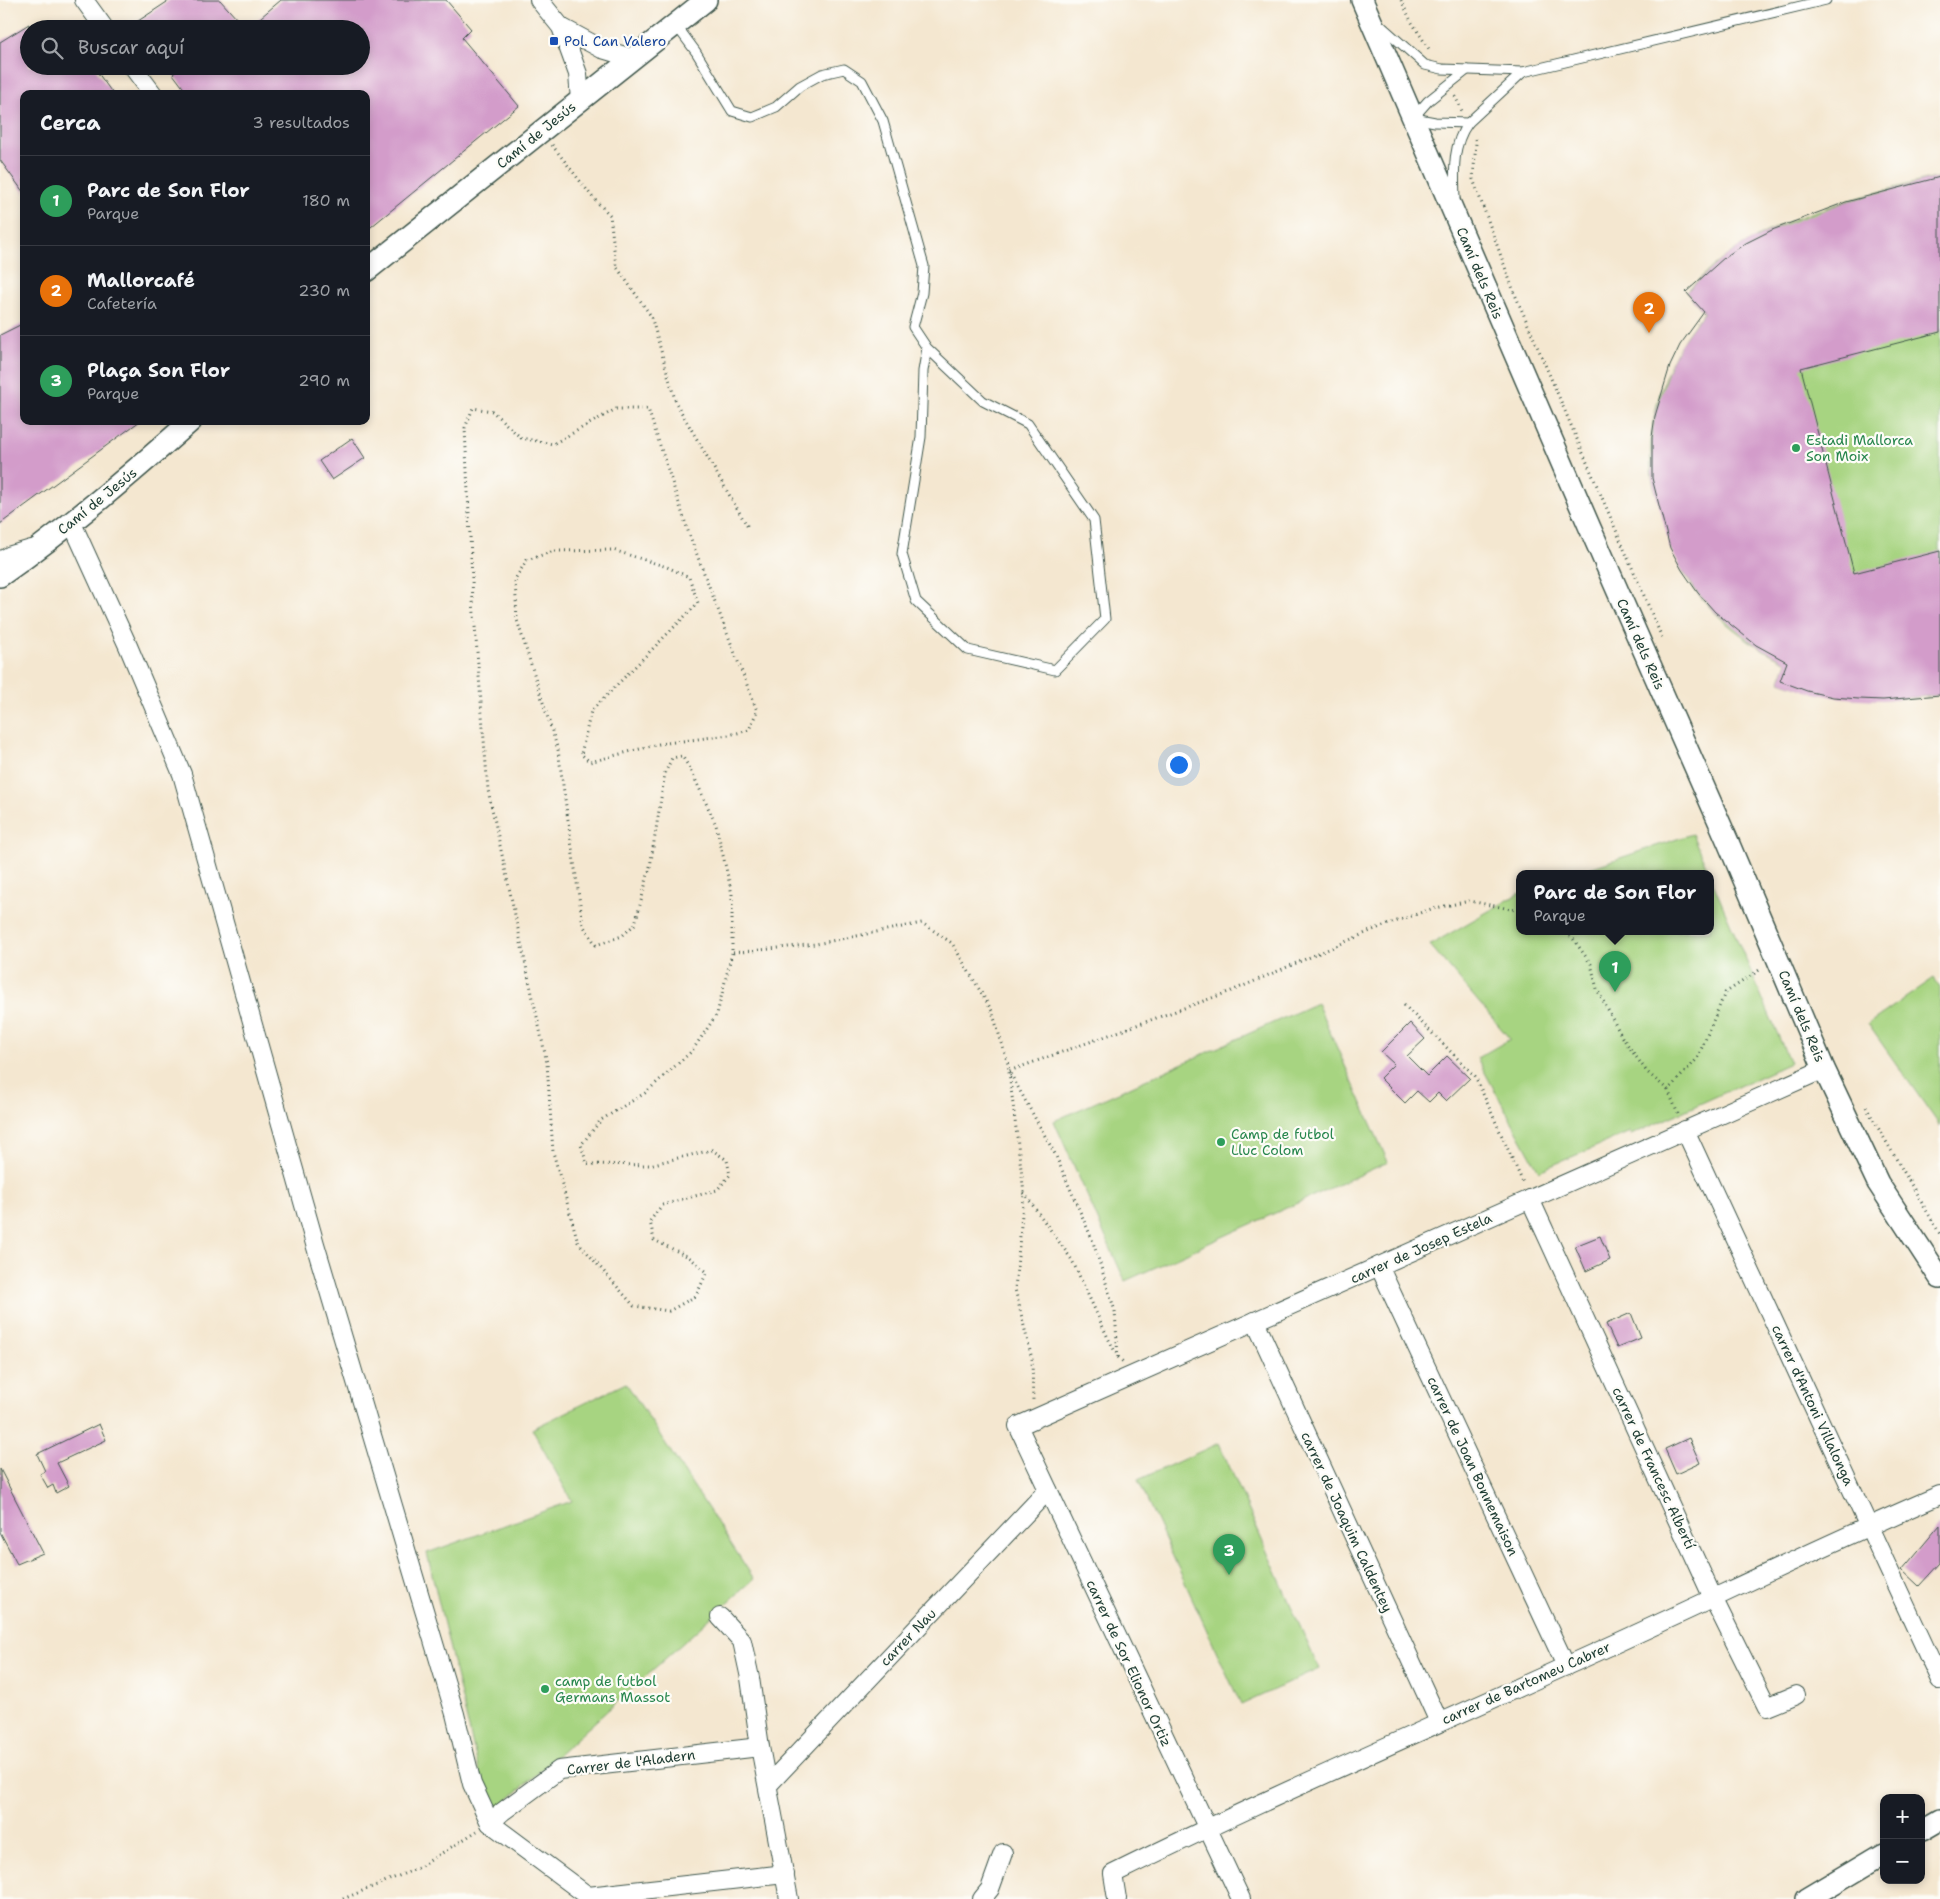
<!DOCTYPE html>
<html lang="es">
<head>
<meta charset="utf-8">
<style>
	:root { --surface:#171b24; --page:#242831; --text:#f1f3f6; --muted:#9ea1a6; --line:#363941; --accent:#db2777 }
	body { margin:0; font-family:"Shantell Sans",sans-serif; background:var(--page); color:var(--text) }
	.controls { position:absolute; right:15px; bottom:15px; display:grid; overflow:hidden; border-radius:10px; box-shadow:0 2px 8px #0003 }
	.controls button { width:45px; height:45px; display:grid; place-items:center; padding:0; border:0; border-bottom:1px solid var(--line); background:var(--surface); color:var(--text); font:25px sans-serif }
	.you { position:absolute; left:1178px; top:764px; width:18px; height:18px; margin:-12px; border:4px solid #fff; border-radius:50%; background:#1a73e8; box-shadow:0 0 0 8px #1a73e833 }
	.badge { display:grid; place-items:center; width:32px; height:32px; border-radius:50%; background:var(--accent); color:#fff; font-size:16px; font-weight:700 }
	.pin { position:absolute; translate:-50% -41px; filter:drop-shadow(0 1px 2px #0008) }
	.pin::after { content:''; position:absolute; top:26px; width:18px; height:15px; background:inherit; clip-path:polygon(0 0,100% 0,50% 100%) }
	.popup { position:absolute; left:1516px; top:870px; width:198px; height:65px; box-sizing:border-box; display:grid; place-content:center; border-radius:10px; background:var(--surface); filter:drop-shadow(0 1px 4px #0005); font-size:16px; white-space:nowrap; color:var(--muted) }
	.popup b { font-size:19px; color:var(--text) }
	.popup::after { content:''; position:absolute; left:50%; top:100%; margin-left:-10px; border:10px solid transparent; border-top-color:var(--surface) }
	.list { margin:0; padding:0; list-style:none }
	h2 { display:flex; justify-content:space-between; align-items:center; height:65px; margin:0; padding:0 20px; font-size:21px }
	h2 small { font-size:16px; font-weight:400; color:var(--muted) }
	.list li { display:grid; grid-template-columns:32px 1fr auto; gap:15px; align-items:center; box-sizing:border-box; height:90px; padding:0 20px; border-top:1px solid var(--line) }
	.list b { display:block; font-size:19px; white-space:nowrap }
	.list p { margin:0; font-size:16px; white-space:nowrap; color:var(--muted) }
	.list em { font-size:16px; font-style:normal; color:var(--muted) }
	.icon { flex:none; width:28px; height:28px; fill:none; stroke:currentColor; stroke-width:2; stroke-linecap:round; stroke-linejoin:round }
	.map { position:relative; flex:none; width:1940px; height:1899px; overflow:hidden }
	.search { position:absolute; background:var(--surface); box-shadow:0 2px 8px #0003; left:20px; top:20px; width:350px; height:55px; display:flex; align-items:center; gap:12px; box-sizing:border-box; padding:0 18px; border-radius:28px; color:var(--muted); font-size:19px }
	.panel { position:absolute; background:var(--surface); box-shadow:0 2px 8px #0003; left:20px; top:90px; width:350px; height:335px; border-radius:10px }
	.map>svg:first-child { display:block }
</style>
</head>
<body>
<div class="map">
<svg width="1940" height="1899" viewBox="0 0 1940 1899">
	<rect width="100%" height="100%" fill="#fdfcf7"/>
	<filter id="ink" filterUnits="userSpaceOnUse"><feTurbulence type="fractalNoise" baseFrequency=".02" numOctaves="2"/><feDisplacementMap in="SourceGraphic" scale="10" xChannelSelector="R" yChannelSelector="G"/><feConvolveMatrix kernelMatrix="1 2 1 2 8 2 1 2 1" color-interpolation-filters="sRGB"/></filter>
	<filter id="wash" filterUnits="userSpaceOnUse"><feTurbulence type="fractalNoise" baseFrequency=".0096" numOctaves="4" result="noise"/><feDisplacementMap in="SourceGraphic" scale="20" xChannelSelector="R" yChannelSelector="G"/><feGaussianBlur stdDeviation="1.12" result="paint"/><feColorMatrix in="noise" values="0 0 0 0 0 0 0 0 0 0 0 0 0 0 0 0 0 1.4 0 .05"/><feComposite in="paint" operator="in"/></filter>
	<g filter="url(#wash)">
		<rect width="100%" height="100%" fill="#f4e7d0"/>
		<g fill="#a7d481" stroke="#63885a">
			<path d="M1940,177v518c-60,6 -102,7 -160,-14l7,-19c-41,-19 -82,-51 -104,-91 -8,-14 -11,-32 -16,-47 -5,-15 -12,-31 -15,-47 -6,-43 7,-94 28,-131 7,-12 16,-23 24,-34l-18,-20c18,-18 37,-35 59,-48 55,-34 132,-52 195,-67z"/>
			<path d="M1692,834l17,39h-134z"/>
			<path d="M1710,876l80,187 -159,72 -1,-3 -91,39 -62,-113 33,-19 -80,-94 90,-52v38h190z"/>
			<path d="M1934,978l6,9v139l-72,-102z"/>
			<path d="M1317,1003l71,159 -263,119 -71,-160z"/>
			<path d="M626,1383l128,196 -254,228 -14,-7 -59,-247 145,-52 -40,-72z"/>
			<path d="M1219,1443l100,226 -78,36 -103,-225z"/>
		</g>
		<g id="blocks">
			<g fill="#d39cca">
				<path d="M170,0h50l26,29h-120z"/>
				<path d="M281,0h165l25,29 -9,9 57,68 -153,125v-137h-178l-15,-20 9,-8h179v-37h-114z"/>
				<path d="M29,24v42h64l20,28h-89v99l-24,-33v-118z"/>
				<path d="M1940,177v155l-139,36 53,205 86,-22v144l-57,5 -24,-1 -26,-2 -26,-6 -27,-10 7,-19 -31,-17 -41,-33 -17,-19 -16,-23 -12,-22 -18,-70v-41l3,-21 15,-50 10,-21 24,-33 -18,-20 39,-35 21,-14 26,-13 74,-28z"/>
				<path d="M24,323v98h116l-140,103v-189z"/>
				<path d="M352,438l13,20 -33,22 -13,-19z"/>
				<path d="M1410,1023l15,16 -18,17 20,20 20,-20 23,22 -24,23 -8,-8 -9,9 -12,-11 -12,12 -25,-25 14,-14 -13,-12z"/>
				<path d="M1600,1236l10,24 -24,11 -11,-25z"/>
				<path d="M1631,1313l10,25 -24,10 -11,-24z"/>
				<path d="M99,1424l7,16 -49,23 12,23 -13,7 -3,-8 -5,3 -8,-14 5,-3 -8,-17z"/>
				<path d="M1689,1438l11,25 -24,11 -11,-25z"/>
				<path d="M0,1469l43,84 -26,11 -17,-32z"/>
				<path d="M1940,1525v38l-21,23 -17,-16z"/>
			</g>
		</g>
	</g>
	<g filter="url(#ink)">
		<use href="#blocks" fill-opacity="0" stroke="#3f564b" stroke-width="1"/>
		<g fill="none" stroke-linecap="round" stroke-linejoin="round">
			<defs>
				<g id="service">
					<path d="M1378,23l47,42 17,4 81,3 303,-72"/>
					<path d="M676,25l20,27 36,59 20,6 24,-10 24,-21 22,-12 22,-5 18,12 21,40 41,145 -2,27 -9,34 14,21 -4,23 -2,66 -19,117 14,47 52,49 87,20 50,-51 -11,-99 -66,-96 -45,-23 -56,-53"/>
					<path d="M1413,118l15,-17 39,-31"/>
					<path d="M1414,118l21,4 33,1 55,-51"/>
					<path d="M1455,198c-1,-26 -3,-53 13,-75"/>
				</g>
				<g id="minor">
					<path d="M84,0l21,29"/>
					<path d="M539,0l22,27 17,47 2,27"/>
					<path d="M561,27l41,22 30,9"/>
					<path d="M132,66l21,28"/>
					<path d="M71,521l57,125 54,128 133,470 140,470 17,70 18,39 98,73 1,3"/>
					<path d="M0,561l11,-6 20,-6"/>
					<path d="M1685,1130l255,550"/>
					<path d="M1530,1199l183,399 54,109 29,-12"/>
					<path d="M1379,1266l187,400"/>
					<path d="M1255,1321l184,401"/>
					<path d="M720,1617l22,24 8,37 10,69 29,152"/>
					<path d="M768,1785l280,-295"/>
					<path d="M490,1823l12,-11 57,-42 201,-23"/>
					<path d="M588,1896l197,-22"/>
					<path d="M982,1899l8,-10 13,-36"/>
					<path d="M1117,1899l-4,-25c149,-74 301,-139 453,-208 125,-56 248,-117 374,-171"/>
					<path d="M1241,1899l-223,-473 806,-357"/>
				</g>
				<g id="tertiary">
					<path d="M1362,0l228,528 138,314 96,227 54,114 62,95"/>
					<path d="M366,271l340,-271"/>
					<path d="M0,576c67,-47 130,-101 191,-155"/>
					<path d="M1921,1831l19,-11"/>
					<path d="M1807,1899l77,-46"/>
				</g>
			</defs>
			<use href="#service" stroke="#3f564b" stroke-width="11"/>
			<use href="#minor" stroke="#3f564b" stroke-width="20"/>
			<use href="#tertiary" stroke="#3f564b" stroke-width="24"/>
			<g stroke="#3f564b" stroke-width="3" stroke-dasharray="1 4" stroke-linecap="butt">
				<path d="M1401,0l10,21 18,28"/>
				<path d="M1455,96l7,15"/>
				<path d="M1475,139l1,4 -3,36 41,113 149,348"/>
				<path d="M552,145l42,54 16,16 6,51 35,50 25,87 73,126"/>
				<path d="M1561,931l11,6 19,27 6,25 25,48 25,35 21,18"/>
				<path d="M732,953l-15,61 -25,37 -47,42 -44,27 -20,25 6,19 62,1 63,-15 15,10 3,15 -13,15 -55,15 -12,16 4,19 35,17 18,15 -11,24 -27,15 -35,-5 -56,-64 -25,-90 -6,-89 -59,-273 -15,-189 -8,-173 8,-20 19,3 29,27 32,6 63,-35h32l41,125 68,177 -8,19 -20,5 -70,9 -69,18 -9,-8 10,-43 107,-108 -9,-26 -22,-10 -54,-17 -59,1 -27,9 -12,19 2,41 41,130 25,175 13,20 26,-9 13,-12 15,-57 15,-94 7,-15 10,-2 9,14 25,55 16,69v59l84,-9 106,-21 30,20 40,68 16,53 16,129 -9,96 17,70 1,43"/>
				<path d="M1404,1005l71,71 49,109"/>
				<path d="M1866,1107l74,127"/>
				<path d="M1678,1114l-10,-24 29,-31 28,-66 36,-24"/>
				<path d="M1024,1193l48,67 36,78 10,19 5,5"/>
				<path d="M1118,1357l-3,-46 -23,-72 -37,-85 -46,-83 225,-81 141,-61 56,-20 39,-8 50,10"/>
				<path d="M343,1899l75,-31 59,-37"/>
			</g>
			<use href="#service" stroke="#fff" stroke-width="9"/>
			<use href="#minor" stroke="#fff" stroke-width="18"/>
			<use href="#tertiary" stroke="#fff" stroke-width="21"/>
		</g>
	</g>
	<rect fill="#1a4fb4" stroke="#fdfcf7" stroke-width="2" x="549" y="36" width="10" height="10" rx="2.5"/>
	<g fill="#2e9e5b" stroke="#fdfcf7" stroke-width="2">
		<circle cx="1796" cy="448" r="5"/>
		<circle cx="1221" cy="1142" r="5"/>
		<circle cx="545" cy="1689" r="5"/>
	</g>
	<g text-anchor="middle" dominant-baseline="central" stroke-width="4.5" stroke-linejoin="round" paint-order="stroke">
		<g font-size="14" fill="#164399" stroke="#fdfcf7" text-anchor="start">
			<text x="564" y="41">Pol. Can Valero</text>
		</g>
		<g font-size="14" fill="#1f3d34" stroke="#fdfcf7">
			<text transform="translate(536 135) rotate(-39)">Camí de Jesús</text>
			<text transform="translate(1480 273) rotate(67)">Camí dels Reis</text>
			<text transform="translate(97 501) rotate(-39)">Camí de Jesús</text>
			<text transform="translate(1641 644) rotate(66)">Camí dels Reis</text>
			<text transform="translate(1802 1016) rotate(67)">Camí dels Reis</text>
			<text transform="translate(1421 1248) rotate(-24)">carrer de Josep Estela</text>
			<text transform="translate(1813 1405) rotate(65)">carrer d'Antoni Villalonga</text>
			<text transform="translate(1473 1466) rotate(65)">carrer de Joan Bonnemaison</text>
			<text transform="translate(1654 1468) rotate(65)">carrer de Francesc Albertí</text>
			<text transform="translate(1347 1522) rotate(65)">carrer de Joaquim Caldentey</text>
			<text transform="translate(908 1637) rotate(-46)">carrer Nau</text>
			<text transform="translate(1129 1663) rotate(65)">carrer de Sor Elionor Ortiz</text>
			<text transform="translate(1526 1683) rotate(-24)">carrer de Bartomeu Cabrer</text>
			<text transform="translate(631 1762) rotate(-7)">Carrer de l'Aladern</text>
		</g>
		<g font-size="14" fill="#27864d" stroke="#fdfcf7" text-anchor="start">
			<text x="1806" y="440">Estadi Mallorca<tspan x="1806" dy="16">Son Moix</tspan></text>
			<text x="1231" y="1134">Camp de futbol<tspan x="1231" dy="16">Lluc Colom</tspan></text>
			<text x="555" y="1681">camp de futbol<tspan x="555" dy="16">Germans Massot</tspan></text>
		</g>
	</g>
</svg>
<div class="controls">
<button>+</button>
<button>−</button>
</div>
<div class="you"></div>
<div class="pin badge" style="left:1615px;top:992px;background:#2e9e5b">1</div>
<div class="popup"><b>Parc de Son Flor</b>Parque</div>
<div class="pin badge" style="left:1649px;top:333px;background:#e8710a">2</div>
<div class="pin badge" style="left:1229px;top:1575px;background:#2e9e5b">3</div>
<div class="search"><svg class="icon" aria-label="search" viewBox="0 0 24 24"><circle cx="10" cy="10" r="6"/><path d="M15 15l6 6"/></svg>Buscar aquí</div>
<section class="panel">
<h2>Cerca<small>3 resultados</small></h2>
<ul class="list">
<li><span class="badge" style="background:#2e9e5b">1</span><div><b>Parc de Son Flor</b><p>Parque</p></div><em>180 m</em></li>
<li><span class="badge" style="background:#e8710a">2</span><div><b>Mallorcafé</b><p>Cafetería</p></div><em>230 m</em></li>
<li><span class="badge" style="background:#2e9e5b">3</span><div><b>Plaça Son Flor</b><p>Parque</p></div><em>290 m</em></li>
</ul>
</section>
</div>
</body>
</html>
